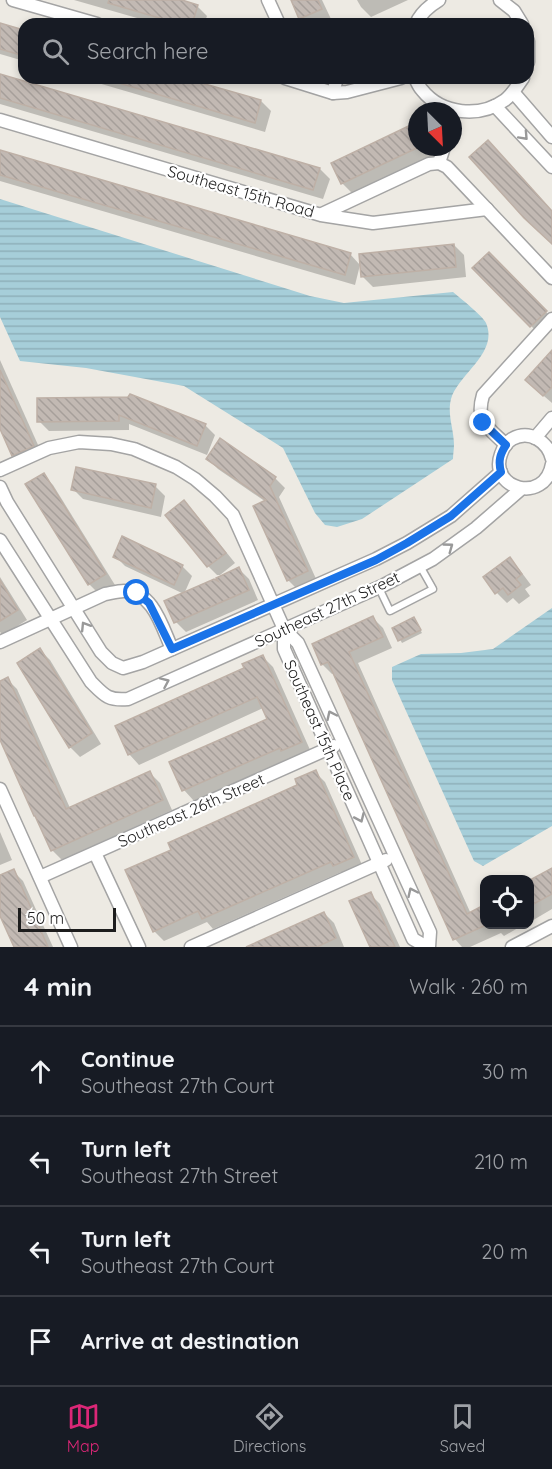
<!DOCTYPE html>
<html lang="en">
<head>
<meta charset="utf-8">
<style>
	:root { --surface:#171b24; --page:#242831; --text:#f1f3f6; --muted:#9ea1a6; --line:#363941; --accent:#db2777 }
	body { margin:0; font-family:Quicksand,sans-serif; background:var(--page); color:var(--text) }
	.controls { position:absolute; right:18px; bottom:18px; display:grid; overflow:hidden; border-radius:12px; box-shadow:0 3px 9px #0003 }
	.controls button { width:54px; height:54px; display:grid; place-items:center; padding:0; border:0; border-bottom:2px solid var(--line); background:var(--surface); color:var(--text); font:30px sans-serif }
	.compass { position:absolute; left:408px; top:102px; width:54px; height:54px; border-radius:50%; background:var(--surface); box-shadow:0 3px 9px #0003; rotate:156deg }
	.scale { position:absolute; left:18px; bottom:15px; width:98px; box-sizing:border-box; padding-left:6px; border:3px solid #1d1d1d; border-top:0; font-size:16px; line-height:21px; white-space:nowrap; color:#1d1d1d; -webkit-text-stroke:4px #fff; paint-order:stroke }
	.stop { position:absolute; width:18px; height:18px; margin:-14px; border:4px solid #1a73e8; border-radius:50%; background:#fff }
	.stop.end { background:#1a73e8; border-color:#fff; box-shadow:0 2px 6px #0008 }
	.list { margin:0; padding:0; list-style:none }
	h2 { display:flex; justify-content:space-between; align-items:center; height:78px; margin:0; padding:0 24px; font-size:26px }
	h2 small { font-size:20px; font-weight:400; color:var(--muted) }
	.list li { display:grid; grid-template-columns:39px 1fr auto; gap:18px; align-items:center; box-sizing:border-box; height:90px; padding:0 24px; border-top:2px solid var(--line) }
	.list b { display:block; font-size:22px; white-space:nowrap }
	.list p { margin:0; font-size:20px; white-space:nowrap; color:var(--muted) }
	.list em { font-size:20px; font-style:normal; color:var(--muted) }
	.icon { flex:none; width:33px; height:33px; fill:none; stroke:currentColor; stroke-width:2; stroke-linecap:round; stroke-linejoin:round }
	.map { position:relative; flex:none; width:552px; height:947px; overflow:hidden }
	.search { position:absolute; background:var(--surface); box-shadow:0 3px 9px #0003; left:18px; right:18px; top:18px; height:66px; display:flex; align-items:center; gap:15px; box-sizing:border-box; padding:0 21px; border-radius:18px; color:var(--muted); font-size:22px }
	.sheet { height:438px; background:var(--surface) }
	nav { display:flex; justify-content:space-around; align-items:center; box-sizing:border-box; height:84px; border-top:2px solid var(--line); background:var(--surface); font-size:16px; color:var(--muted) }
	nav a { display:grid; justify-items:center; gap:3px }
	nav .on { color:var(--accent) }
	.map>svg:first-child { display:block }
</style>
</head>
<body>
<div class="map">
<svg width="552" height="947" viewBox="0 0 552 947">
	<defs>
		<pattern id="water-rules" width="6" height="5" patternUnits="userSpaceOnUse" patternTransform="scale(1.5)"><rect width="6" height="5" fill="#a6ced9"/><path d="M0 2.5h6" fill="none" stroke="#8eb0ba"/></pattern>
		<pattern id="building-back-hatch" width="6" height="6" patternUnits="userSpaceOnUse" patternTransform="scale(1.5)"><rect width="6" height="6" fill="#c2b9b3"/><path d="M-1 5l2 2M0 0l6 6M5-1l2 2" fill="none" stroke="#a69f9a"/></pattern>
	</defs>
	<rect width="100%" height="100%" fill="#edeae3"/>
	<g fill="url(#water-rules)">
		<path d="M0,199l310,97 34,7 109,-11c7,6 30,24 33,31 13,30 -28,51 -35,76 -4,16 3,30 3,46 0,4 -1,9 -1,14l-91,60 -25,8 -12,-2 -10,-12 -32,-65 -99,-62 -98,-18 -66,-7 -20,-44z"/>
		<path d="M552,608v218l-69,40 -9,-5 -82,-181v-13l29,-13 40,-1 32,-4z"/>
	</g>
	<g fill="#0003">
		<path d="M74,0h102l21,6 10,10 -3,8h-46z"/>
		<path d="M292,0h30l9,19 -11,5h-14l-6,-6z"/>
		<path d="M357,0h51l-37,17 -10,-10z"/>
		<path d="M0,25l24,7v29l-24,-7z"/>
		<path d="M0,75l320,94 10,10 -7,20 -323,-95z"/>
		<path d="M81,78h100l80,23 10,10 -6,21z"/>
		<path d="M417,124v23h16l3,7 -84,39 -10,-10 -9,-20z"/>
		<path d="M0,152l350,102 10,11 -5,20 -355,-104z"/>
		<path d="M454,245l10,10 2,22 -93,10 -10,-10z"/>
		<path d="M489,254l63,64 -11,18 -67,-68z"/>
		<path d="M552,352v51l-15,-13z"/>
		<path d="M0,360l43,96 -20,9 -10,-10 -13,-30z"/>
		<path d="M38,400l167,25 10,10 -8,20 -78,-31v6l-80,1 -10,-10z"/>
		<path d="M208,459l67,19 10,10 -6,9 38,84 -19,9 -10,-10 -22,-78 -48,-33z"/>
		<path d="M43,475l10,10 62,100 -16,9 -10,-10z"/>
		<path d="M155,486l10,10 -4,21 -78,-18 -10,-10z"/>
		<path d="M184,502l10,10 41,51 -15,12h-3l-10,-10z"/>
		<path d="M115,556l67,10 10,10 -8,18 -59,-28z"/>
		<path d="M509,559l10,10 12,16 -6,4 5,7 -11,8 -6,-6 -6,5 -10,-10z"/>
		<path d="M239,569l10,10 9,21 -72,32 -10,-10 47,-37z"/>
		<path d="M0,577l27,43 -24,15 -3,-3z"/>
		<path d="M373,618l10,10 9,20 -34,15 113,251 13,-7v17h41l-21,12 -3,-3 -31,14h-8l-7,-8 -120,-266 -3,1 -10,-10z"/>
		<path d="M416,622l6,11 -20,10 -8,-14z"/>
		<path d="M40,650l10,10 51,84 -21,13 -10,-10z"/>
		<path d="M263,657l10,10 38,85 -19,8 -2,-2 -96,43 -10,-11 -13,-27 98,-43 -6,-12 -124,57 -10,-11z"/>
		<path d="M7,679l10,10 53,119 80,-35 10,10 12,27 -110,50 -10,-10 -52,-114v-54z"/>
		<path d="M315,772l10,10 38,85 -18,8 -4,-3 -128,57 -6,-7 -43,19 -10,-10 19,-81 126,-64z"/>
		<path d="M0,832l12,28 -12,5z"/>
		<path d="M552,870v39l-22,13v-40z"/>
		<path d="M13,871l10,10 30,66h-37l-16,-35v-35z"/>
		<path d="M370,894l10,10 20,43h-28z"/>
		<path d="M324,913l10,10 10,24h-94z"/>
	</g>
	<g fill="url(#building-back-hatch)" stroke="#beb0a6" stroke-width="1.5">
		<path d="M109,0h73l16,5 -6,19h-12l-72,-21z"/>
		<path d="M291,0h27l4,9 -23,10z"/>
		<path d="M0,23l24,7v26l-24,-7z"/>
		<path d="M0,74l320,94 -7,22 -313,-92z"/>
		<path d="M112,78h72l77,22 -6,23 -143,-42z"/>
		<path d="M417,122v26l-76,36 -10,-21z"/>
		<path d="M488,140l64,71v33l-28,-26 -55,-61z"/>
		<path d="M0,150l351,103 -6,22 -345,-100z"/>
		<path d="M454,244l2,23 -95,10 -2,-23z"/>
		<path d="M489,252l58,59 -17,16 -58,-59z"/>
		<path d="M552,350v37l-9,9 -18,-16z"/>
		<path d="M0,370l34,76 -22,10 -12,-27z"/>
		<path d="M130,394l76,30 -9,22 -78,-31v6l-82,1v-24l91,-1z"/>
		<path d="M220,438l56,39 -6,9 38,85 -21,10 -34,-75 13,-6 -60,-41z"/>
		<path d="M76,467l80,17 -5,24 -80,-18z"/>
		<path d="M44,473l62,101 -18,11 -63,-101z"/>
		<path d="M184,500l42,53 -19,14 -42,-52z"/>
		<path d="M122,536l61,29 -9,20 -61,-28z"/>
		<path d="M510,557l12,17 -6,5 5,6 -13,10 -5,-7 -8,6 -12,-17z"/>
		<path d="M239,567l10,23 -75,33 -10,-22 50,-22 4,2 -2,-3z"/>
		<path d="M0,580l18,30 -18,11z"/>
		<path d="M373,616l10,21 -34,15 118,262 17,-9v21l-31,14 -125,-278 -7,3 -9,-21z"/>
		<path d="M414,617l7,13 -23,11 -6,-13z"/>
		<path d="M40,648l52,85 -23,15 -52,-85z"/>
		<path d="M263,655l39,87 -21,9 -1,-3 -98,43 -13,-29 98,-43 -10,-22 -129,58 -13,-29 129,-58 -2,-4z"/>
		<path d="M8,677l58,132 84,-38 13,29 -112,51 -16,-35h-1l-34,-76v-59z"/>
		<path d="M316,770l38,87 -21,9 -2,-4 -129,57 -4,-8 -45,21 -28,-62 46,-20 -3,-7 129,-58 -2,-6z"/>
		<path d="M552,868v26l-22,12v-26z"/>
		<path d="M14,869l34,78h-34l-14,-31v-41z"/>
		<path d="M371,892l24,55h-25l-21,-46z"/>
		<path d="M324,912l12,26 -19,9h-71z"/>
	</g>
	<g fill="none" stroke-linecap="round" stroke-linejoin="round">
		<defs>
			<path id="service" d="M379,588l11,23 43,-22 -13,-23"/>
			<g id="minor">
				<path d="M13,0l84,24"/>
				<path d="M268,0l11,24"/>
				<path d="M500,0l14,11 8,13"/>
				<path d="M416,24c4,-10 13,-18 23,-24"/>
				<path d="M528,41v21"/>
				<path d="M285,78l48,15 14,-1 54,-14"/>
				<path d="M415,78c2,4 4,9 7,12 20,25 58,28 83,10 8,-6 12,-14 18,-22"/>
				<path d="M513,92l39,45"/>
				<path d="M333,93l4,-15"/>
				<path d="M495,106l57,61"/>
				<path d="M0,120l321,95 52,8 114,-14"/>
				<path d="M439,163l5,-16"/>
				<path d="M322,214l107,-50 10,-1 8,4 105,111"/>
				<path d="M535,438l17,-20"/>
				<path d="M506,445c-18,-18 -31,-23 -23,-50l69,-76"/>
				<path d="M552,459c-4,-17 -22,-30 -40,-20 -5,3 -9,9 -11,15 -13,35 44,51 51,10"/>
				<path d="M0,470l49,-22 30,-6 32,2 23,5 42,18 19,12 20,17 18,19 51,114 14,14 132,289 -1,15"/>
				<path d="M0,487l7,15 94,150 11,11 11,5 20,-6 233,-103 31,-16 44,-27 50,-44"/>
				<path d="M0,540l91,142c13,13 17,19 37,17l256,-114 49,-26 43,-31 45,-39"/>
				<path d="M284,629v20l129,290 14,8"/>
				<path d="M0,642l105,-48c6,-1 13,-3 19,-3 29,0 38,36 48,58"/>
				<path d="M0,789l71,158"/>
				<path d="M95,853l44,94"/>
				<path d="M40,877l294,-131"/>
				<path d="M191,947l195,-87"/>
				<path d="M512,947l40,-21"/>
			</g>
		</defs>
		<use href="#service" stroke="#a4a4a4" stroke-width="9"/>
		<use href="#minor" stroke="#a4a4a4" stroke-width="15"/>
		<use href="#service" stroke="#fff" stroke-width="6"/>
		<use href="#minor" stroke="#fff" stroke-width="12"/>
	</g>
	<defs><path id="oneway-chevron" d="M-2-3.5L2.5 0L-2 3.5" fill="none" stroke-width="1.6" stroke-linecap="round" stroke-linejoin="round" transform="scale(1.5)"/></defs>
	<g stroke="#999">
		<use href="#oneway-chevron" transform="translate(524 136) rotate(47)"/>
		<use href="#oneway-chevron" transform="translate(449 547) rotate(-36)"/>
		<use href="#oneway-chevron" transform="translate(85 626) rotate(-122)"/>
		<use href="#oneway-chevron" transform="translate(165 682) rotate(-24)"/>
		<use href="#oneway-chevron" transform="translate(331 715) rotate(-115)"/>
		<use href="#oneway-chevron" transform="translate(360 818) rotate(66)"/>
		<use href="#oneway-chevron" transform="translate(412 892) rotate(-115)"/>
	</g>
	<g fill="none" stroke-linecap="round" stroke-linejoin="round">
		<path stroke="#1a73e8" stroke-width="8" d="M137,593l12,10 23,46 204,-89 31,-17 44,-27 50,-44c-3,-11 -1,-18 5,-27l-23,-22"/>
	</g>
	<g text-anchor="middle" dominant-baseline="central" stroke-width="4.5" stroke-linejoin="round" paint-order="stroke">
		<g font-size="16" fill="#1d1d1d" stroke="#fff">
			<text transform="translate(241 191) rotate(16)">Southeast 15th Road</text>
			<text transform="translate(327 609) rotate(-25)">Southeast 27th Street</text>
			<text transform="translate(320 730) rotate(66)">Southeast 15th Place</text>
			<text transform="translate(191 810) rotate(-24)">Southeast 26th Street</text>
		</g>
	</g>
</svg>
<div class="controls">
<button><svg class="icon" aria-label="locate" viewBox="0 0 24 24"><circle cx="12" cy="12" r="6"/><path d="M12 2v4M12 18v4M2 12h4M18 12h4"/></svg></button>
</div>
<svg class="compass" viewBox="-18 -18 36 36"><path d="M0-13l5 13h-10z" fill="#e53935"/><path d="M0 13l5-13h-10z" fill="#9ea1a6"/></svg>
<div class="scale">50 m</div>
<div class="stop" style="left:137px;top:593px"></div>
<div class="stop end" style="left:483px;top:423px"></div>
<div class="search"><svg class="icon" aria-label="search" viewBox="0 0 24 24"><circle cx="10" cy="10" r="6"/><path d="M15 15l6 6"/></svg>Search here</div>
</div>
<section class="sheet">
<h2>4 min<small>Walk · 260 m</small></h2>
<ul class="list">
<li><svg class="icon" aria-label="ahead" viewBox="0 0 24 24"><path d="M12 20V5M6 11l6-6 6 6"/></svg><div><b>Continue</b><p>Southeast 27th Court</p></div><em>30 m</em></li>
<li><svg class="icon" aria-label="left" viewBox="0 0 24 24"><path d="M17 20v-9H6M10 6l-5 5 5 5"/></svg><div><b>Turn left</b><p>Southeast 27th Street</p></div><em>210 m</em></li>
<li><svg class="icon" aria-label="left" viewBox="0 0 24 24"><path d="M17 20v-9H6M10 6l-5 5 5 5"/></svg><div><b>Turn left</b><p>Southeast 27th Court</p></div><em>20 m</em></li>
<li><svg class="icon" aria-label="arrive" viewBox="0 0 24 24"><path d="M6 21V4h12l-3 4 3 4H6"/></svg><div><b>Arrive at destination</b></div></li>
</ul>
</section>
<nav>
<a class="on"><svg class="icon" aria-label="map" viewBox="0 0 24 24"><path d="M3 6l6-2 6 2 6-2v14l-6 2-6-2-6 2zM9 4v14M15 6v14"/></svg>Map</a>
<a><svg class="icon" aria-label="directions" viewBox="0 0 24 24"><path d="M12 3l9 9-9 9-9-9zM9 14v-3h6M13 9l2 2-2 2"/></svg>Directions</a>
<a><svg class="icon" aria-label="saved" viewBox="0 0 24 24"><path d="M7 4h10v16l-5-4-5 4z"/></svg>Saved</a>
</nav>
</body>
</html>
